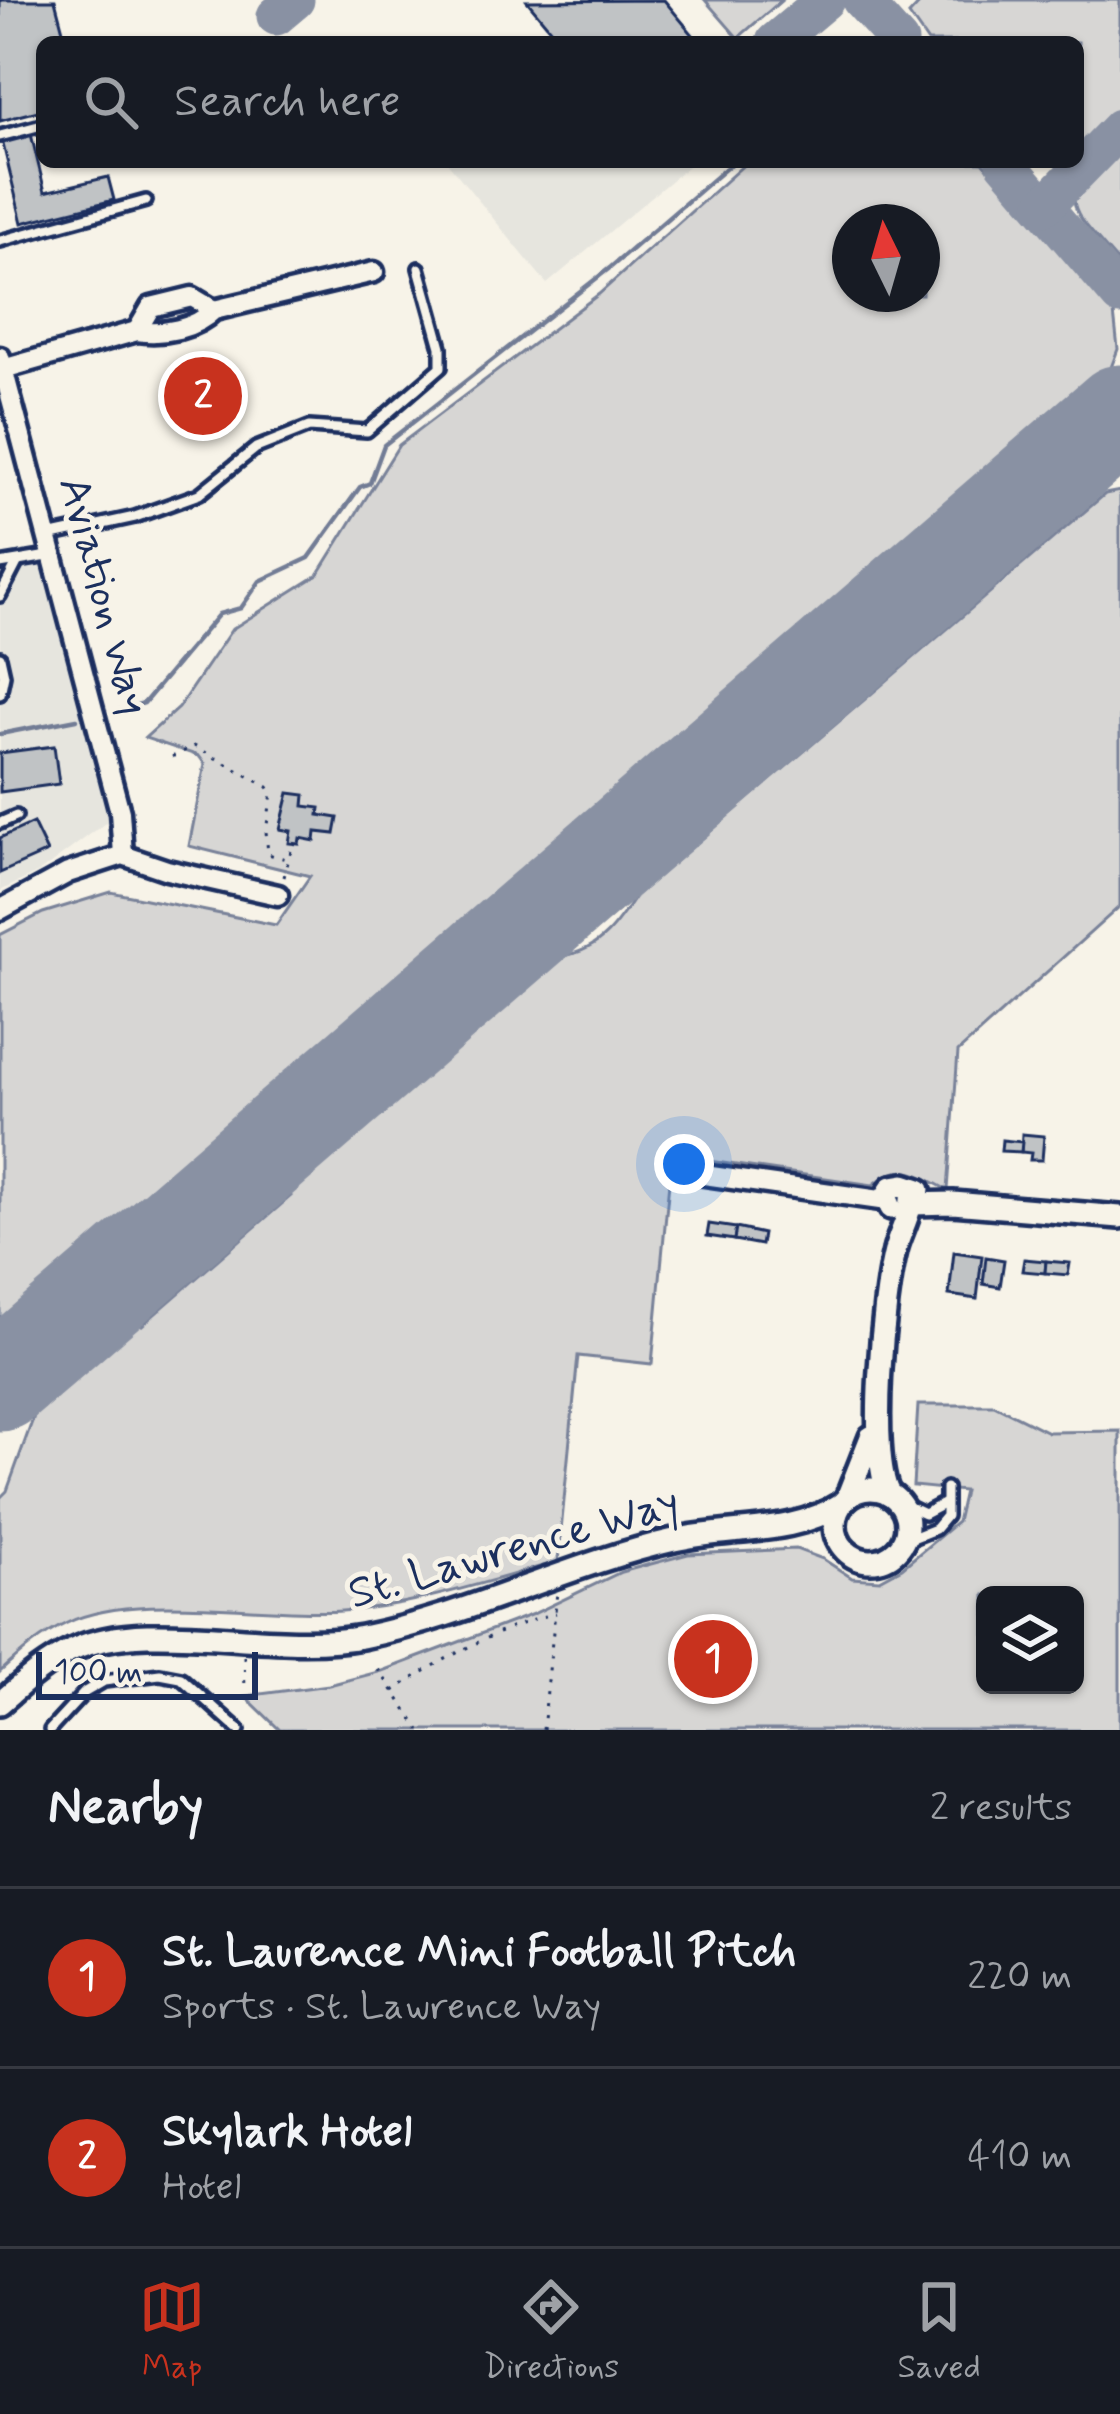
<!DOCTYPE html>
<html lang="en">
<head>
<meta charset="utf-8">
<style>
	:root { --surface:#171b24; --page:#242831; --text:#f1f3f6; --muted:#9ea1a6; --line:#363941; --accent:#c8321e }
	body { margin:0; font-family:Mynerve,sans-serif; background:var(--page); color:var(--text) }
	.controls { position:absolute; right:36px; bottom:36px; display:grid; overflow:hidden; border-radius:18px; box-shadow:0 3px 9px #0004 }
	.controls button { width:108px; height:108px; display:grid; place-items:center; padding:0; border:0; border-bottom:3px solid var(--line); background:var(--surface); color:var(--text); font:60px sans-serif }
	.compass { position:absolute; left:832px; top:204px; width:108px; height:108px; border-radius:50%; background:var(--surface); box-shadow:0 3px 9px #0004; rotate:355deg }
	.scale { position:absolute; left:36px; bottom:30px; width:222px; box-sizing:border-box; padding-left:12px; border:6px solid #1b2f5e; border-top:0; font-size:33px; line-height:42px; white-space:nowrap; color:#1b2f5e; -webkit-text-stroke:9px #f7f3e8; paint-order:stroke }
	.you { position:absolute; left:684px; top:1164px; width:42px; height:42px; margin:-30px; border:9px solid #fff; border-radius:50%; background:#1a73e8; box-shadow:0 0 0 18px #1a73e833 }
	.badge { display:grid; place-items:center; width:78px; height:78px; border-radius:50%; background:var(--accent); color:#fff; font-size:39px; font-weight:700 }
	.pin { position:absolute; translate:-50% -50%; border:6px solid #fff; box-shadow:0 3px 12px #0006 }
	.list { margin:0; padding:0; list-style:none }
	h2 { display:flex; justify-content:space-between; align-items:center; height:156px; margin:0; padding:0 48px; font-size:51px }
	h2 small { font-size:39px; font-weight:400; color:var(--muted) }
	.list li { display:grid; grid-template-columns:78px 1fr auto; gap:36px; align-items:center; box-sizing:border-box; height:180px; padding:0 48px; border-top:3px solid var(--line) }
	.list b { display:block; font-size:45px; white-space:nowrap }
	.list p { margin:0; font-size:39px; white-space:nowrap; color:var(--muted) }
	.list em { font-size:39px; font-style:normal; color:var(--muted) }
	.icon { flex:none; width:66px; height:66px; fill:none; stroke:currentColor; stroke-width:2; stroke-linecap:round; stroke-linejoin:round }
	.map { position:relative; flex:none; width:1120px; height:1730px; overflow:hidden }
	.search { position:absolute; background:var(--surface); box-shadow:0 3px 9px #0004; left:36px; right:36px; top:36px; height:132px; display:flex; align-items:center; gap:30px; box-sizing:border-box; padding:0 42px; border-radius:18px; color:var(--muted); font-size:45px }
	.sheet { height:516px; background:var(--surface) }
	nav { display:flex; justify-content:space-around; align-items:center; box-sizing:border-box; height:168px; border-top:3px solid var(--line); background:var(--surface); font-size:33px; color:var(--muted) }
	nav a { display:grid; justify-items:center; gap:6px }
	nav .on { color:var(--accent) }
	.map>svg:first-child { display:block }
</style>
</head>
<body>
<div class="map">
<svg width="1120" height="1730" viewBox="0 0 1120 1730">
	<rect width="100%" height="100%" fill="#f7f3e8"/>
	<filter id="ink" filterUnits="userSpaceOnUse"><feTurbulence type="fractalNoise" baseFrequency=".00833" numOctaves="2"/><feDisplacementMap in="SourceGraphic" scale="24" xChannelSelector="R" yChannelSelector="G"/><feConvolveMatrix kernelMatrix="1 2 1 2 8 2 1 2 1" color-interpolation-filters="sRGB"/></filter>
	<g filter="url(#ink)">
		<g fill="#e6e5de">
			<path d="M447,162h246l-146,122z"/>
			<path d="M55,560l65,252 -79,59 -41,20v-324z"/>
		</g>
		<g fill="#d7d6d4" stroke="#798299" stroke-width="3" fill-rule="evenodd">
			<path d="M705,0h77l-44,38z"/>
			<path d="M923,0h197v117l-42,43v-118h-150l-19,-27z"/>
			<path d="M1120,138v127c-58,-68 -64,-60 0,-127z"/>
			<path d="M747,162h236l131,151 4,36 -11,29 -549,475 -22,8 -38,42 -409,356 5,7 -94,80v-411l43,-22 68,-21 165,33 34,-49 -121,-30 16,-82 -6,-8 -54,-18 33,-30 54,-79 86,-54 81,-130 200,-151zM850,222h72v72h-72z"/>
			<path d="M1120,491v415l-162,146 -10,138c-32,-16 -45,-30 -75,-5l-198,-29 -6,26 -17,182 -74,-8 -20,206c-71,19 -143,44 -216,49 -78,5 -207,-21 -275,12 -26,12 -46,30 -67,49v-174l7,-7 31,-86 98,-84 6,4 149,-129 -5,-8 280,-233c34,-5 52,-32 70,-60l469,-401z"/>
			<path d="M918,1405h76l54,27 72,-1v299h-840l-35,-34 84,-11 53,-14 151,-57 88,-42 67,-18 108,-5 27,10 29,19 28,2 22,-12 55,-46 7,-31 -51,-5zM985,1595h90v90h-90z"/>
		</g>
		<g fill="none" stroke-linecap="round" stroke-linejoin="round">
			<g stroke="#727c95" stroke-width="4.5">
				<path d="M915,3l4,-3"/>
				<path d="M113,712l31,-9 75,-89 22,-6 19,-27 49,-23 51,-71 10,-4 14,-38 227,-178 122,-105"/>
				<path d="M0,734l77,-15"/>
			</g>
			<g stroke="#8991a3" stroke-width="39">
				<path d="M861,0l38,42"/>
				<path d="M276,16l19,-16"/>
				<path d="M775,42l50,-42"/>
				<path d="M1005,162l115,134"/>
				<path d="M1044,206l76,-78"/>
				<path d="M1090,440l30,-1"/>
			</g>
			<path stroke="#8991a3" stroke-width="99" d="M0,1382l1120,-968"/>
		</g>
		<g fill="#c0c3c5" stroke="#1b2f5e" stroke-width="3">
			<path d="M0,0h55l11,42h-24v68l-42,11z"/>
			<path d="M664,0l35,42h-138l-34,-41z"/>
			<path d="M31,134l14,58 63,-15 6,23 -92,23 -20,-83z"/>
			<path d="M54,746l5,38 -59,8v-39z"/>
			<path d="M289,793l16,2 -1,11 16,2 -1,7 19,3 -3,16 -19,-2 -1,9 -15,-3 -1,6 -10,-1 2,-12 -11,-2z"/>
			<path d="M33,823l14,29 -47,21v-35z"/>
			<path d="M1022,1134l22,2 -2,24h-12l1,-7 -10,-1z"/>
			<path d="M1002,1140l20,2 -1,10 -20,-1z"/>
			<path d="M709,1224l27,4 -2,12 -27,-4z"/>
			<path d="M736,1228l27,6 -2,11 -27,-5z"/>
			<path d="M954,1252l28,4 -5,43 -28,-4z"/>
			<path d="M986,1257l18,3 -4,27 -17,-3z"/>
			<path d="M1024,1259l22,2 -1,12 -23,-2z"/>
			<path d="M1046,1261l24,2 -2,12 -23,-2z"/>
		</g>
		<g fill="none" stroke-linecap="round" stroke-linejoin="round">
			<defs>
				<g id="service">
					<path d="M0,136l42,-11"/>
					<path d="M0,241l146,-40"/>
					<path d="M48,536l87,-19 64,-23 57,-46 53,-21 58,4 74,-64v-20l-22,-79"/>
					<path d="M0,564l54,-9"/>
					<path d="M0,596l17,-33"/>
					<path d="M0,657l4,18 -4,19"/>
					<path d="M0,823l16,-7"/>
					<path d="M899,1502l25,12 21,-11"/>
					<path d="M902,1542l33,-13 11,-13v-28"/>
					<path d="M50,1730l35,-38 19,-11 56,-7 21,4 58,52"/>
				</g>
				<g id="minor">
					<path d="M137,331l14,-24 41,-10 22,13"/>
					<path d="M0,357l120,455 3,43"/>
					<path d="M3,369l134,-38c26,4 58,-2 77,-21l160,-38"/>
					<path d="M0,910l68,-37 55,-18 44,15 111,25"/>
					<path d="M697,1174l190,27"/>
				</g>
				<g id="tertiary">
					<path d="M912,1204l41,-1 167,14"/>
					<path d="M891,1208l-5,-12 6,-9 12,-2 15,5"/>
					<circle cx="871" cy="1525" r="36"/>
					<path d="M889,1494c-21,-40 -6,-196 6,-243 4,-19 21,-45 15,-62"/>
					<path d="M847,1498l24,-61"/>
					<path d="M0,1703c23,-20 45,-40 73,-53 75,-35 200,4 289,-13 107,-21 206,-73 312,-97 56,-13 118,-4 167,-36"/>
				</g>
			</defs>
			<use href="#service" stroke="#1b2f5e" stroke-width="18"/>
			<use href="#minor" stroke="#1b2f5e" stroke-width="27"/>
			<use href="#tertiary" stroke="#1b2f5e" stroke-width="30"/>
			<g stroke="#1b2f5e" stroke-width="3" stroke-dasharray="3 9" stroke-linecap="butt">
				<path d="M172,757l22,-11 74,41 4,6 -6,38 2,23 22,6"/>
				<path d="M284,877l9,-34"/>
				<path d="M244,1656l1,35"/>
				<path d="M378,1669l42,61"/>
				<path d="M393,1691c51,-33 103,-62 163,-78"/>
				<path d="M543,1730l14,-138"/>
			</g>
			<use href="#service" stroke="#f7f3e8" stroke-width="9"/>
			<use href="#minor" stroke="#f7f3e8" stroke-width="18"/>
			<use href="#tertiary" stroke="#f7f3e8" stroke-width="21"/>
		</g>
	</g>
	<g text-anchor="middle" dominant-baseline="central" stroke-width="10" stroke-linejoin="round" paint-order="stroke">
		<g font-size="45" fill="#1b2f5e" stroke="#f7f3e8">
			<text transform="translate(103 596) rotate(75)">Aviation Way</text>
			<text transform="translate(514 1549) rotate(-16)">St. Lawrence Way</text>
		</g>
	</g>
</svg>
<div class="controls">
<button><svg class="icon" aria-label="layers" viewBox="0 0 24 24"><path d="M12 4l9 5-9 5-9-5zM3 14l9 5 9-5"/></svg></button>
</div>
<svg class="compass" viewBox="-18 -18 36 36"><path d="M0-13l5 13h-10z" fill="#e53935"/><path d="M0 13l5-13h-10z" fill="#9ea1a6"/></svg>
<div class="scale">100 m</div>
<div class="you"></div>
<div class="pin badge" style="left:713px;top:1659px">1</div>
<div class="pin badge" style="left:203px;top:396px">2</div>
<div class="search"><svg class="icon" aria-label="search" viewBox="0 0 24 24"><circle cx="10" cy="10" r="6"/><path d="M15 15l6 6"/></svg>Search here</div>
</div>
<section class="sheet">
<h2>Nearby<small>2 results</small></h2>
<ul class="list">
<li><span class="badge">1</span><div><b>St. Laurence Mini Football Pitch</b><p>Sports · St. Lawrence Way</p></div><em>220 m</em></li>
<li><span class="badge">2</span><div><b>Skylark Hotel</b><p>Hotel</p></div><em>410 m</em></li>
</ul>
</section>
<nav>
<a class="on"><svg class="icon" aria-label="map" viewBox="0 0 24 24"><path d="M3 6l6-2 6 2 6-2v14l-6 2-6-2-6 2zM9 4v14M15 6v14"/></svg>Map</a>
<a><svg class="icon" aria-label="directions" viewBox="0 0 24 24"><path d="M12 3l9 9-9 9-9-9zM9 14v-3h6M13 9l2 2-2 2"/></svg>Directions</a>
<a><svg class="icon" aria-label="saved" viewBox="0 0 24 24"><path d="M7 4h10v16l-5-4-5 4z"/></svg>Saved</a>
</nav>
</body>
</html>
